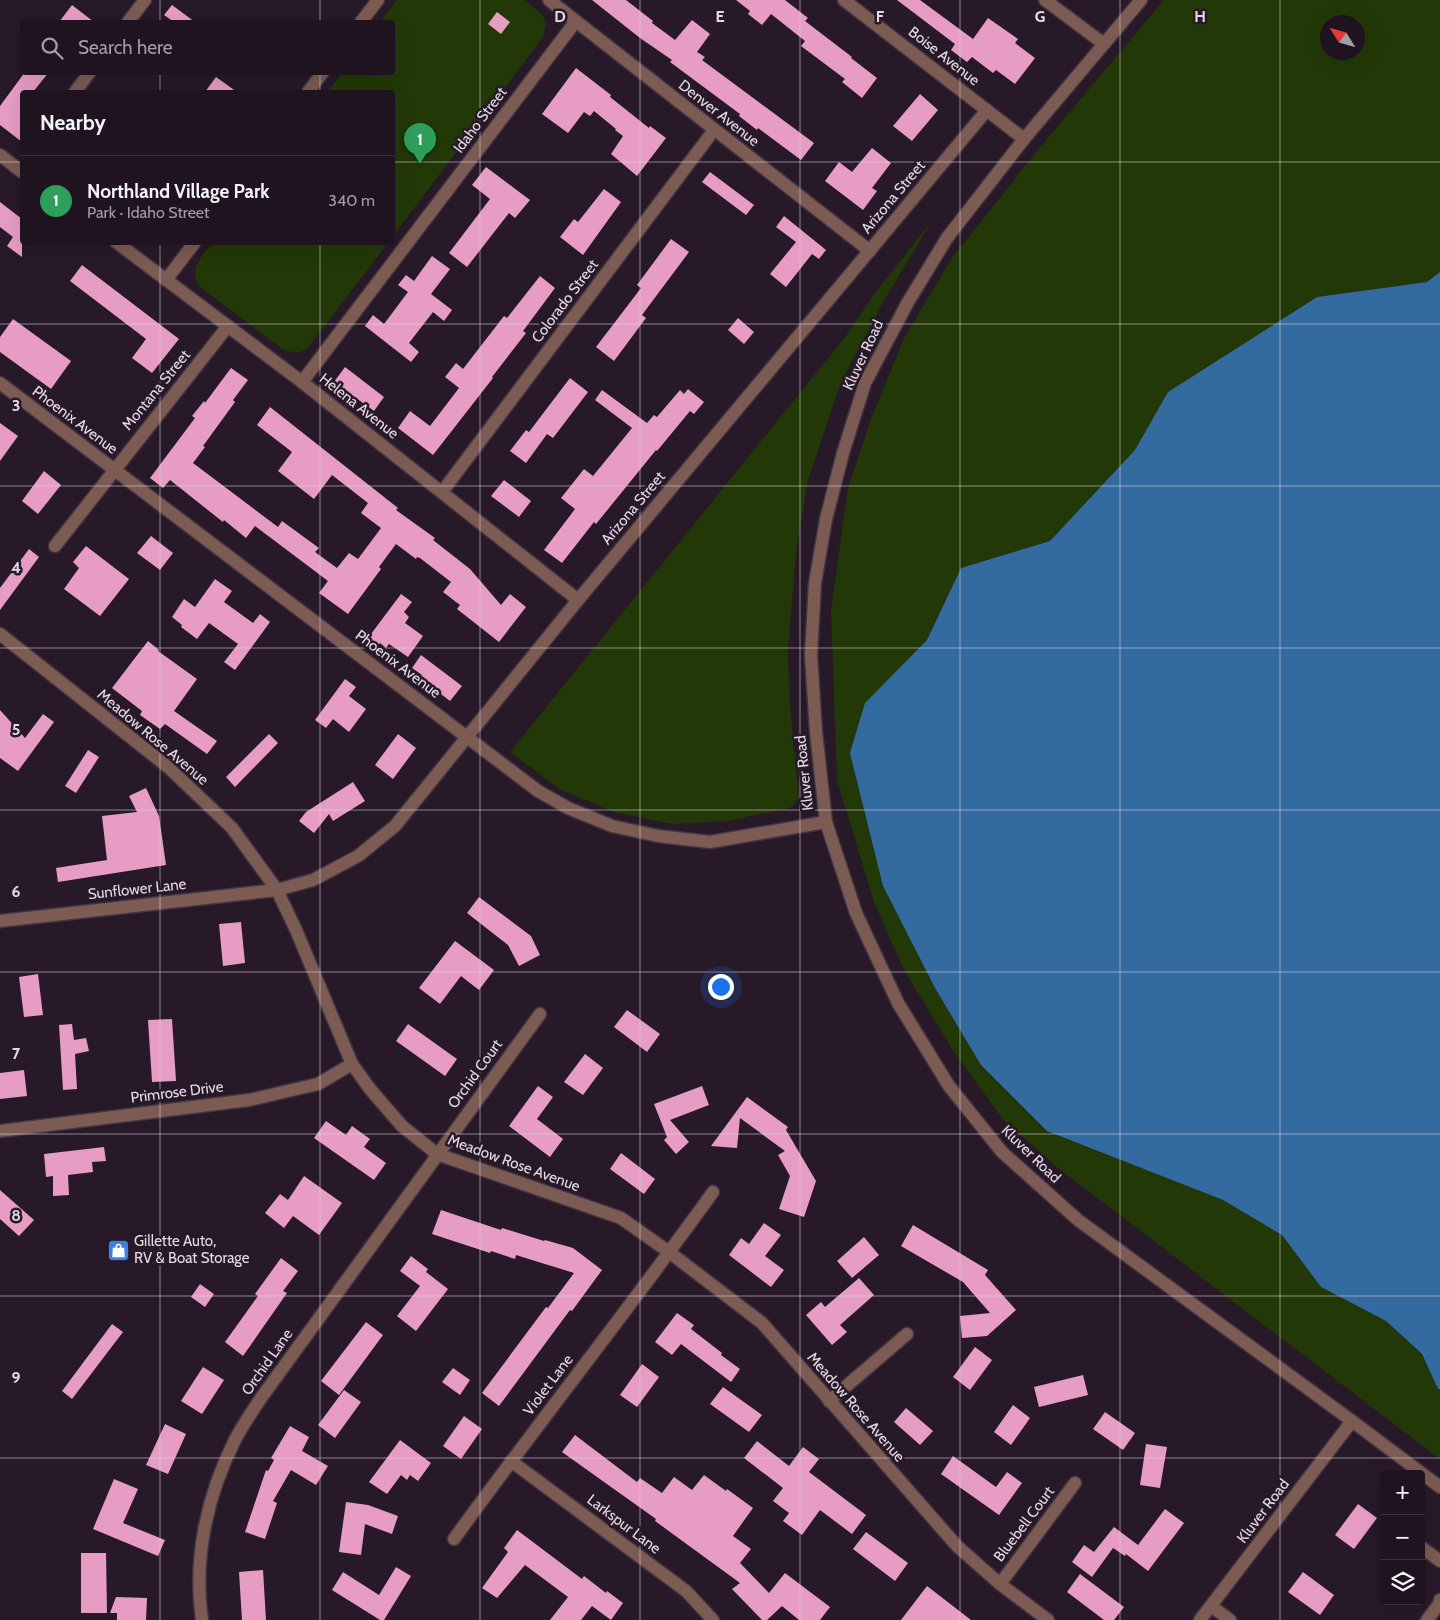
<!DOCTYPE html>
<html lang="en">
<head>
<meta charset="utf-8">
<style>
	:root { --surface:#1e131f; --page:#2b202c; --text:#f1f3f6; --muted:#a19ea4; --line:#3c323d; --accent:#f8a04b }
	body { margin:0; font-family:Cabin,sans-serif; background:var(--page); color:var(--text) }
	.controls { position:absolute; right:15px; bottom:15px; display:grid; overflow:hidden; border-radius:5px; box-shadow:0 5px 20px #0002 }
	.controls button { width:45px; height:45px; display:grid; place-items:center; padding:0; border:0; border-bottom:1px solid var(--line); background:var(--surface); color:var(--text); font:25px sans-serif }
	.compass { position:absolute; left:1320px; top:15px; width:45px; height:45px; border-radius:50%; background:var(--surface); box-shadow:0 5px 20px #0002; rotate:307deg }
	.you { position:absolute; left:720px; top:986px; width:18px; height:18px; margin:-12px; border:4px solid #fff; border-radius:50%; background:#1a73e8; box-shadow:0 0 0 8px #1a73e833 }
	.badge { display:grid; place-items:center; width:32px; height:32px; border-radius:50%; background:var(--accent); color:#fff; font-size:16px; font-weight:700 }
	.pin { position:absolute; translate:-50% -41px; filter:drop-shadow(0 1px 2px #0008) }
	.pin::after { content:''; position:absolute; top:26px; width:18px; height:15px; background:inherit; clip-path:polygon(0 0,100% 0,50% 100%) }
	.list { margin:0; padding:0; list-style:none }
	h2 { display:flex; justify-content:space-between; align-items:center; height:65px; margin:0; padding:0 20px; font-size:21px }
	h2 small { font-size:16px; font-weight:400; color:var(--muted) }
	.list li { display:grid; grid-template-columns:32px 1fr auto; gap:15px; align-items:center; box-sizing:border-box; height:90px; padding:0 20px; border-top:1px solid var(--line) }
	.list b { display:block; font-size:19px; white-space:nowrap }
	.list p { margin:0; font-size:16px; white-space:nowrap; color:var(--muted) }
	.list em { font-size:16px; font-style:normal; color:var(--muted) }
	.icon { flex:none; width:28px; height:28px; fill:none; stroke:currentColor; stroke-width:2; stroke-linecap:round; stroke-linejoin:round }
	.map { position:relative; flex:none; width:1440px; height:1620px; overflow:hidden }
	.search { position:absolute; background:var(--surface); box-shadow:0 5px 20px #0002; left:20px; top:20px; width:375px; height:55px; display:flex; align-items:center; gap:12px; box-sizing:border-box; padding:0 18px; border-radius:5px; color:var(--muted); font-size:19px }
	.panel { position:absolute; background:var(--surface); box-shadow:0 5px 20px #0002; left:20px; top:90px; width:375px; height:155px; border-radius:5px }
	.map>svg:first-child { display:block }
</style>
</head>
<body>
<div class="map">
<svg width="1440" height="1620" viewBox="0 0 1440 1620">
	<rect width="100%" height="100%" fill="#281929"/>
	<g fill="#233807" fill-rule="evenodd">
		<path d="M397,0h127l18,14 4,10 -3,13 -150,199 -1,-144h-65l15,-19 50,-1v-50h-12z"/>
		<path d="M1164,0h276v272l-13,10 -110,15 -149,95 -33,58 -85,91 -89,27 -34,72 -62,63 18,183 52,102 46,77 66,66 176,69 59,35 39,52 65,34 36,34 16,34h2v70l-382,-291 -56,-50 -48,-66 -50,-82 -30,-68 -37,-122 -6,-170 17,-122 23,-69 33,-81 48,-80 85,-107zM1328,22h30v30h-30z"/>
		<path d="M932,221l-49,81 -42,80 -33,98 -12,73 -8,96 2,57 9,92 -9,10 -63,13 -54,3 -59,-12 -55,-23 -49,-37 336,-416 26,-39z"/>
		<path d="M213,242h175v1l-81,106c-10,5 -16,3 -25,0l-83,-63c-10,-18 2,-29 14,-44z"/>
	</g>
	<path fill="#336ba0" d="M1440,272v1117h-2l-16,-35 -36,-33 -65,-34 -39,-52 -59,-35 -176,-69 -66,-66 -46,-77 -52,-102 -33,-133 15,-50 62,-63 34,-72 89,-27 85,-91 33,-58 149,-95 110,-15z"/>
	<g fill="#e79cc4">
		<path d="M592,0h34l27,21 -1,2 23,17 17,-20 18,14 -13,18 8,5 -3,3 112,83 -13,17 -43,-32 -1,2 -18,-14 1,-2 -70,-52 2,-2 -32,-22z"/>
		<path d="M736,0h49l23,18 -3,3 47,36 -1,1 26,20 -15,20 -20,-16 3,-3 -44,-33 4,-5 -34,-27 -9,11 -14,-11 2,-3z"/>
		<path d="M897,0h23l53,39 15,-21 30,21 -3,4 20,15 -20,26 -19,-14 -3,3 -21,-16 -5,5 -16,-12 4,-6z"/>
		<path d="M72,5l22,17h-35z"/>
		<path d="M172,5l23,17h-21l-10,-7z"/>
		<path d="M497,12l13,10 -9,12 -13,-10z"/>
		<path d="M576,68l35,27 -1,2 39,31 1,-2 16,12 -29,38 -26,-22 12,-18 -8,-6 1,-1 -22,-18 -4,5 -6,-4 -16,21 -26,-19z"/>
		<path d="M25,72h24l-16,20h-11v50l-22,-17v-19z"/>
		<path d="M216,77l21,15h-32z"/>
		<path d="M920,94l18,16 -26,31 -19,-15z"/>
		<path d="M872,148l19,15 -19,25 5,3 -14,19 -38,-29 14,-19 13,10z"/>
		<path d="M486,167l44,33 -15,18 -6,-5 -42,54 -18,-14 41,-54 -18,-14z"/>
		<path d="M710,172l44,33 -8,10 -44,-33z"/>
		<path d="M604,189l17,13 -38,53 -23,-18 14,-18 4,3z"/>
		<path d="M0,202l22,17v38l-15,-11 6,-9 -13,-10z"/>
		<path d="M784,216l42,34 -7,9 -7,-5 -26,33 -16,-13 26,-32 -20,-15z"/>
		<path d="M671,239l18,13 -47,63 4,3 -32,43 -18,-14 45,-59 -4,-3z"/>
		<path d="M432,256l18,13 -19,25 21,16 -8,11 -11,-9 -24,31 10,9 -8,10 -46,-36 8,-11 11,9 24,-32 -10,-7 8,-10 8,6z"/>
		<path d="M82,265l97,74 -27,34 -20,-15 14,-19 -76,-58z"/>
		<path d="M540,276l15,12 -32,43 3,2 -34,44 1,1 -60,77 -35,-27 12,-17 20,15 29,-38 -14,-11 11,-14 7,6 41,-53 3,2z"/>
		<path d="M738,318l16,14 -10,12 -16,-14z"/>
		<path d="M13,319l58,42 -20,28 -51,-37v-15z"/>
		<path d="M345,367l39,30 -10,14 -40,-29z"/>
		<path d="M231,368l17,12 -15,20 2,2 -32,44 2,1 -12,16 85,64 4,-6 37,27 -4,4 22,16 12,-15 9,6 23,-31 -20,-15 7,-10 -36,-28 -18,24 -36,-28 14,-19 -35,-27 13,-18 128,101 -2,2 39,28 -2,2 37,29 31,36 9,-11 16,13 -27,35 -42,-33 3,-4 -17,-13 8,-10 -31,-24 -3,-1 -1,2 -20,-15 -17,23 2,2 -33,45 -29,-21 9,-12 -73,-55 -9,12 -22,-18 -1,2 -53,-42 -7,8 -13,-10 45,-60 -3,-2 12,-15 1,2z"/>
		<path d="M570,378l18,14 -35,46 -6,-4 -21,29 -16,-12 16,-21 3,2z"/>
		<path d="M688,389l16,13 -10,12 -4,-3 -33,40 -1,-1 -60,74 -2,-2 -32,41 -18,-13 31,-41 -14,-11 23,-29 9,7 39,-48 -37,-28 7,-10 45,33 7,-8 3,2 23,-27 4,4z"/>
		<path d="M0,423l18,13 -18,25z"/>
		<path d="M44,471l17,14 -23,29 -16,-13z"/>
		<path d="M504,480l27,21 -12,16 -28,-21z"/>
		<path d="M151,536l22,17 -13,17 -23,-17z"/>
		<path d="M86,546l43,33 -29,37 -36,-27 15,-21 -6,-6z"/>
		<path d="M29,549l10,8 -39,53v-22z"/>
		<path d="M215,579l17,12 -8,11 29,21 7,-9 10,8 -35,48 -11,-8 14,-18 -29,-21 -12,16 -16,-12 1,-2 -10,-8 12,-18 11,8z"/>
		<path d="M401,594l11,8 -8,10 5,5 -4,6 18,13 -15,21 -19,-13 -3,4 -6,-5 -5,7 -10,-8z"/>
		<path d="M148,641l11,9 -1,1 39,28 -23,32 43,30 -10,13 -42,-30 -5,5 -20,-14 2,-4 -30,-23z"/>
		<path d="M421,655l41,31 -12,15 -30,-23 2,-3 -10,-7z"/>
		<path d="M345,679l11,8 -7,9 17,13 -17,23 -16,-13 -7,9 -11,-8z"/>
		<path d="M0,710l25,28 18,-24 11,8 -36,49 -18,-13z"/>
		<path d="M269,734l9,9 -43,44 -9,-10z"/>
		<path d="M398,734l18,14 -23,31 -18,-14z"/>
		<path d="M88,750l11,7 -23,36 -11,-7z"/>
		<path d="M353,782l12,19 -32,20 -4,-7 -15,19 -15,-12 7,-9z"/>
		<path d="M146,788l13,28 7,49 -108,17 -2,-14 51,-8 -5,-44 35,-4 -8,-16z"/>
		<path d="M479,897l52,39 9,19 -21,11 -11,-21 -41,-32z"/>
		<path d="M241,922l4,41 -22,3 -4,-42z"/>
		<path d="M455,941l39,29 -15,20 -18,-14 -21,28 -21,-16z"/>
		<path d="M38,974l5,41 -19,2 -5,-40z"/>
		<path d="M627,1010l33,24 -13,18 -33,-25z"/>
		<path d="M172,1019l4,62 -24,1 -4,-62z"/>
		<path d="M72,1024l2,16 12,-2 3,13 -14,3 2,35 -14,1 -4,-65z"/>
		<path d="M408,1024l49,35 -12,17 -49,-35z"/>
		<path d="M585,1054l18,14 -20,27 -19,-13z"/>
		<path d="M24,1070l3,26 -27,3v-26z"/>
		<path d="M538,1086l15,11 -16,22 26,20 -13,18 -41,-31z"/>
		<path d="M702,1086l7,19 -39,15 19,22 -13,12 -12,-14 3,-3 -13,-33z"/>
		<path d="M747,1097l41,30 -2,3 30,51 -12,36 -25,-8 11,-33 -12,-21 7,-4 -45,-33 -3,30 -26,-2z"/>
		<path d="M326,1121l20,14 6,-9 18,13 -6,8 22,16 -12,17 -60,-42z"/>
		<path d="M104,1147l2,14 -14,1 1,10 -25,3 1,20 -16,1v-20l-7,1 -2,-23z"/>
		<path d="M621,1153l34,26 -11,15 -34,-25z"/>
		<path d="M304,1176l38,27 -23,32 -26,-19 -9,12 -19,-15 15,-19 8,6z"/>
		<path d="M0,1190l34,30 -15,16 -19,-17z"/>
		<path d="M441,1210l60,20 1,-2 42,13 1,-1 28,8 29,22 -30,41 -2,-1 -71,96 -17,-13 64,-86 2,1 26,-35 -58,-18 -1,4 -24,-8 -1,2 -58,-19z"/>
		<path d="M764,1223l17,12 -16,21 19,14 -13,17 -42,-32 12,-17 8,6z"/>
		<path d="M913,1225l75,45 -3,5 31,35 -29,26 -25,2 -2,-22 30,-3 -27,-31 -62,-36z"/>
		<path d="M864,1237l15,18 -27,23 -15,-17z"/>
		<path d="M411,1256l17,13 -2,3 22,17 -32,42 -19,-15 23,-30 -20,-15z"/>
		<path d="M281,1258l17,13 -15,20 4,2 -44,63 -18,-14 33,-46 -3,-2z"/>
		<path d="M859,1278l15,17 -34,30 7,7 -15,13 -26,-30 15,-13 4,5z"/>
		<path d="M200,1284l14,10 -9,13 -14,-10z"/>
		<path d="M677,1313l17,12 -3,4 31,24 -1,2 19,14 -9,13 -50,-38 -9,11 -17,-13z"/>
		<path d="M366,1322l17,13 -44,60 -18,-14z"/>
		<path d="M112,1324l11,8 -51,67 -10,-8z"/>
		<path d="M975,1347l17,13 -22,30 -17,-13z"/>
		<path d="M642,1364l17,13 -22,30 -17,-12z"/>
		<path d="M203,1367l21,13 -22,34 -21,-13z"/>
		<path d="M453,1368l17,12 -10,15 -18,-13z"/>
		<path d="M1083,1375l5,20 -49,12 -5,-20z"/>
		<path d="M723,1387l39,28 -13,17 -39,-28z"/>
		<path d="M344,1390l17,12 -26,36 -17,-13z"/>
		<path d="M1013,1405l17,13 -19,27 -17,-13z"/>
		<path d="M906,1408l27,23 -13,14 -26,-23z"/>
		<path d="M1105,1412l30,21 -12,17 -30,-21z"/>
		<path d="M464,1416l18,13 -21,30 -18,-13z"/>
		<path d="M165,1424l21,10 -18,40 -22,-9z"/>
		<path d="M290,1426l19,11 -7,14 26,15 -12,19 -25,-15 -18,31 4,2 -12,36 -20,-7 21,-62 2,1 6,-11 -3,-2z"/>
		<path d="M575,1435l62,47 3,-4 22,15 12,-16 18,13 12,-15 22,16 1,-2 26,19 -20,28 18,13 -11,14 29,30 16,-20 45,34 -10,13h-21l-17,-14 -15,14h-5l-30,-31 8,-6 -85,-62 1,-2 -94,-67z"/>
		<path d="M400,1440l31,23 -13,18 -8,-6 -3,5 -6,-5 -14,19 -18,-12z"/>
		<path d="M757,1441l32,25 14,-19 16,12 -10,13 57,43 -14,19 -32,-24 -18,25 -19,-14 6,-8 -16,-12 10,-13 -39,-30z"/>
		<path d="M1146,1444l21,3 -7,41 -20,-3z"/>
		<path d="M953,1456l43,31 11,-15 15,11 -23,32 -58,-41z"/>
		<path d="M114,1479l24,10 -15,34 42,17 -7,16 -65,-27z"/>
		<path d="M346,1502l22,3 30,11 -6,18 -27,-10 -4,31 -22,-3z"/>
		<path d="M1358,1504l19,14 -23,31 -19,-14z"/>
		<path d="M1165,1509l19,14 -36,48 -22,-17 -1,2 -12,-8 -21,29 -20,-15 12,-17 10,7 20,-25 24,18z"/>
		<path d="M517,1530l65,49 2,-3 22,17 1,-2 16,12 -12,17 -19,-14 -11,14h-31l18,-23 -43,-32 -28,33 -15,-10 26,-36 -4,-4z"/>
		<path d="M866,1532l42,31 -13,18 -42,-32z"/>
		<path d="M81,1553h25l1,60h-26z"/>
		<path d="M396,1567l15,9 -27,44h-4l-48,-30 11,-18 36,23z"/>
		<path d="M263,1570l3,50h-24l-3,-48z"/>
		<path d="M1303,1572l31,23 -14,20 -32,-23z"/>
		<path d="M1080,1574l44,33 -10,13h-10l-37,-28z"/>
		<path d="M927,1586l44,34h-70z"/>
		<path d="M116,1597l31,1 -1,22h-29v-7h-7z"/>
	</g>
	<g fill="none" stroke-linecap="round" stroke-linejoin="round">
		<defs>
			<g id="minor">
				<path d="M549,0l321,251"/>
				<path d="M844,0l180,139"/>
				<path d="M1045,0l59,44"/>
				<path d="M1141,0l-117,139 -77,99 -39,64 -43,81 -22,70 -17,66 -11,64 -4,72 5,77 10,90 30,91 42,90 51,83 53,66 76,68 274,201 88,66"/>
				<path d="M128,22l17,-22"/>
				<path d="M361,22l17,-22"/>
				<path d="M75,92l15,-20"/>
				<path d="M308,92l15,-20"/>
				<path d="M0,155l22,17"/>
				<path d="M116,242l186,140 276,218"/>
				<path d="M166,280l29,-38"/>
				<path d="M302,382l274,-361"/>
				<path d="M0,383l538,408 30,17 44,18 46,10 52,6 116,-20"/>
				<path d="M442,492l272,-362"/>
				<path d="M55,546l173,-220"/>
				<path d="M0,634l168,133 64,61 45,62 19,40 56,134 18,25 32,37 35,28 184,64 48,34 93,71 195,223 43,38 48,36"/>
				<path d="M0,921l277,-31 36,-10 45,-24 37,-30 183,-226 409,-490"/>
				<path d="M0,1131l249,-31 69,-16 34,-20"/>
				<path d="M829,1401l78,-67"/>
				<path d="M511,1461l175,130 27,29"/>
				<path d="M454,1539c85,-117 175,-230 259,-347"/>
				<path d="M1421,1547l19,14"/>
				<path d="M1000,1584l75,-101"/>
				<path d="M1211,1606l19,14"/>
				<path d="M202,1620c-9,-61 5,-125 33,-180 7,-14 17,-28 26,-42l279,-384"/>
				<path d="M1200,1620l152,-199"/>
				<path d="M1427,1620l12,-16 1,-4"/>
			</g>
		</defs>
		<use href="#minor" stroke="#423443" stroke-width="15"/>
		<use href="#minor" stroke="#7c5b52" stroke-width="12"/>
	</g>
	<path fill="none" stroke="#e4dae5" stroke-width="1" stroke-opacity="0.55" d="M160,0v22M320,0v22M480,0v1620M640,0v1620M800,0v1620M960,0v1620M1120,0v1620M1280,0v1620M160,72v20M320,72v20M0,162h22M392,162h1048M160,242v1378M320,242v1378M0,324h1440M0,486h1440M0,648h1440M0,810h1440M0,972h1440M0,1134h1440M0,1296h1440M0,1458h1440"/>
	<defs>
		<symbol id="shop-square" viewBox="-11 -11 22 22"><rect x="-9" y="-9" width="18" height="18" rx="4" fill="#3f7fe0" stroke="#281929"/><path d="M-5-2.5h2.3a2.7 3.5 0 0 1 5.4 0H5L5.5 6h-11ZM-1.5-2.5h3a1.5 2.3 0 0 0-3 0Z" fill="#fff"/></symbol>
	</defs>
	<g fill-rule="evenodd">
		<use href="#shop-square" x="106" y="1238" width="25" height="25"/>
	</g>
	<g text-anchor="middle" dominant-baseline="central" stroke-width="5" stroke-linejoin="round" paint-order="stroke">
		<g font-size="15" fill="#e4dae5" stroke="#281929">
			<text transform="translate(944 56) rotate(38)">Boise Avenue</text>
			<text transform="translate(719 113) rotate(38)">Denver Avenue</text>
			<text transform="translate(480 120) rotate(-53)">Idaho Street</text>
			<text transform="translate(893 197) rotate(-50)">Arizona Street</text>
			<text transform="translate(565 301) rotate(-53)">Colorado Street</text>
			<text transform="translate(863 355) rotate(-65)">Kluver Road</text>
			<text transform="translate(156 390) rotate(-51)">Montana Street</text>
			<text transform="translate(359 406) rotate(38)">Helena Avenue</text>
			<text transform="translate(75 420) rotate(37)">Phoenix Avenue</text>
			<text transform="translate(633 508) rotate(-50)">Arizona Street</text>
			<text transform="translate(398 664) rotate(37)">Phoenix Avenue</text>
			<text transform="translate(153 737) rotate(40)">Meadow Rose Avenue</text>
			<text transform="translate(804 773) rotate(-96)">Kluver Road</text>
			<text transform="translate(137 889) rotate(-6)">Sunflower Lane</text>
			<text transform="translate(475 1074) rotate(-54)">Orchid Court</text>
			<text transform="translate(177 1092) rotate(-7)">Primrose Drive</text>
			<text transform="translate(1031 1154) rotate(44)">Kluver Road</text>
			<text transform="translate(514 1163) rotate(20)">Meadow Rose Avenue</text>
			<text transform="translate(267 1362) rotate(-55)">Orchid Lane</text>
			<text transform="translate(548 1385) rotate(-53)">Violet Lane</text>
			<text transform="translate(856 1407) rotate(49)">Meadow Rose Avenue</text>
			<text transform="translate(1263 1511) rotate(-53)">Kluver Road</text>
			<text transform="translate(624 1524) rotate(37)">Larkspur Lane</text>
			<text transform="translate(1024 1524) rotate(-53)">Bluebell Court</text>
		</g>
		<g font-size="15" fill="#e4dae5" stroke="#281929" text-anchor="start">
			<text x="134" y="1241">Gillette Auto,<tspan x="134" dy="17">RV &amp; Boat Storage</tspan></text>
		</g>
	</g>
	<g font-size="16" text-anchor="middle" font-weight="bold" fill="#e4dae5" stroke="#281929" stroke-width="5" stroke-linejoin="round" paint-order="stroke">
		<text x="560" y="22">D</text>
		<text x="720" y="22">E</text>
		<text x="880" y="22">F</text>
		<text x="1040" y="22">G</text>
		<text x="1200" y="22">H</text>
		<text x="16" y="411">3</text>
		<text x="16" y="573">4</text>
		<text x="16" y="735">5</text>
		<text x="16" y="897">6</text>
		<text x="16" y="1059">7</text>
		<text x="16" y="1221">8</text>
		<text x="16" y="1383">9</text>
	</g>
</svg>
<div class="controls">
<button>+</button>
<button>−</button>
<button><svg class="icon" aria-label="layers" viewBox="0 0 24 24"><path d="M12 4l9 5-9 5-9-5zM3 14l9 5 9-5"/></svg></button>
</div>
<svg class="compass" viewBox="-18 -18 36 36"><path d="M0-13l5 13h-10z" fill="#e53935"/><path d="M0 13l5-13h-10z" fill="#a19ea4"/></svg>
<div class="you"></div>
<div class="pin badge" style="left:420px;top:164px;background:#2e9e5b">1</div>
<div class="search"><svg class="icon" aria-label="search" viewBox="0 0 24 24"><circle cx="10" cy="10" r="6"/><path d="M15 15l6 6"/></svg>Search here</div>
<section class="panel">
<h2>Nearby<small></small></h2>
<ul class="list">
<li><span class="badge" style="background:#2e9e5b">1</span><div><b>Northland Village Park</b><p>Park · Idaho Street</p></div><em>340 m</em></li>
</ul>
</section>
</div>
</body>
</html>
